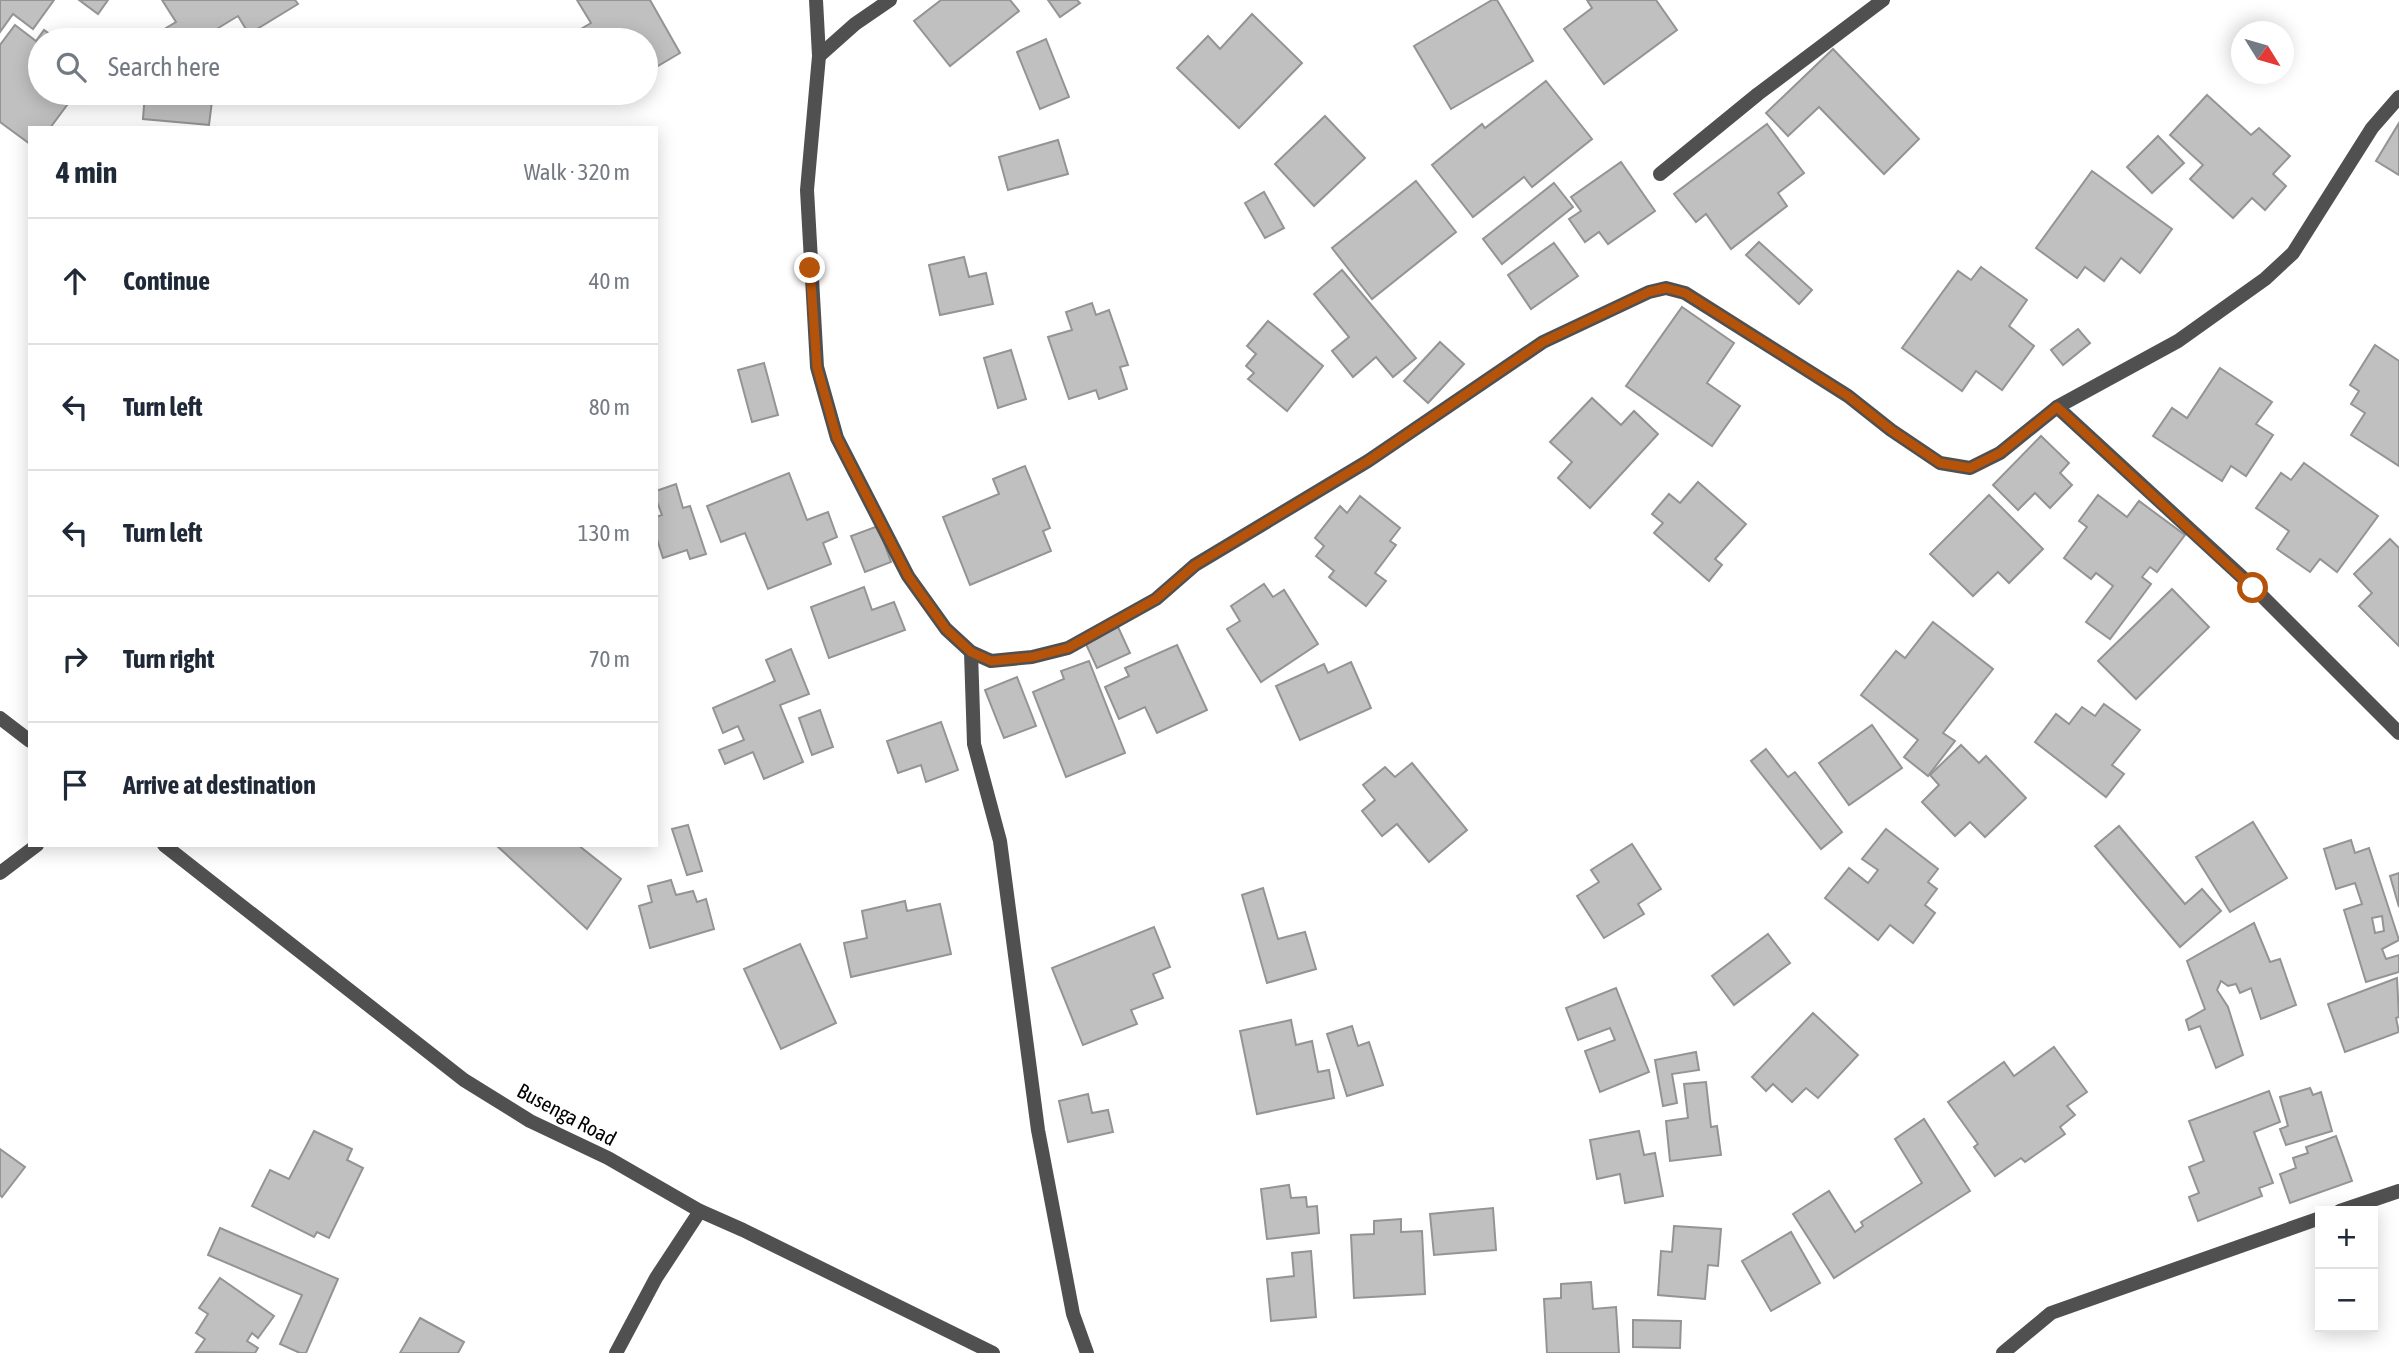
<!DOCTYPE html>
<html lang="en">
<head>
<meta charset="utf-8">
<style>
	:root { --surface:#fff; --page:#f6f6f7; --text:#1f2937; --muted:#747a83; --line:#e0e1e3 }
	body { margin:0; font-family:"Asap Condensed",sans-serif; background:var(--page); color:var(--text) }
	.controls { position:absolute; right:21px; bottom:21px; display:grid; overflow:hidden; border-radius:0px; box-shadow:0 4px 18px #0003 }
	.controls button { width:63px; height:63px; display:grid; place-items:center; padding:0; border:0; border-bottom:2px solid var(--line); background:var(--surface); color:var(--text); font:35px sans-serif }
	.compass { position:absolute; left:2231px; top:21px; width:63px; height:63px; border-radius:50%; background:var(--surface); box-shadow:0 4px 18px #0003; rotate:127deg }
	.stop { position:absolute; width:21px; height:21px; margin:-16px; border:5px solid #b45309; border-radius:50%; background:#fff }
	.stop.end { background:#b45309; border-color:#fff; box-shadow:0 2px 7px #0008 }
	.list { margin:0; padding:0; list-style:none }
	h2 { display:flex; justify-content:space-between; align-items:center; height:91px; margin:0; padding:0 28px; font-size:30px }
	h2 small { font-size:23px; font-weight:400; color:var(--muted) }
	.list li { display:grid; grid-template-columns:46px 1fr auto; gap:21px; align-items:center; box-sizing:border-box; height:126px; padding:0 28px; border-top:2px solid var(--line) }
	.list b { display:block; font-size:26px; white-space:nowrap }
	.list em { font-size:23px; font-style:normal; color:var(--muted) }
	.icon { flex:none; width:38px; height:38px; fill:none; stroke:currentColor; stroke-width:2; stroke-linecap:round; stroke-linejoin:round }
	.map { position:relative; flex:none; width:2399px; height:1353px; overflow:hidden }
	.search { position:absolute; background:var(--surface); box-shadow:0 4px 18px #0003; left:28px; top:28px; width:630px; height:77px; display:flex; align-items:center; gap:18px; box-sizing:border-box; padding:0 24px; border-radius:38px; color:var(--muted); font-size:26px }
	.panel { position:absolute; background:var(--surface); box-shadow:0 4px 18px #0003; left:28px; top:126px; width:630px; height:721px; border-radius:0px }
	.map>svg:first-child { display:block }
</style>
</head>
<body>
<div class="map">
<svg width="2399" height="1353" viewBox="0 0 2399 1353">
	<rect width="100%" height="100%" fill="#fff"/>
	<g fill="#c0c0c0" stroke="#949494" stroke-width="2" fill-rule="evenodd">
		<path d="M0,0h54l-21,29 -20,-15 -13,18z"/>
		<path d="M79,0h29l-10,14z"/>
		<path d="M162,0h133l3,4 -49,30 -11,-18 -23,14 6,9 -2,1h-45l-8,-12 10,-6z"/>
		<path d="M577,0h73l30,53 -34,20v-33h-74l-3,-4 22,-13z"/>
		<path d="M941,0h69l9,11 -69,55 -36,-45z"/>
		<path d="M1048,0h29l3,3 -20,14z"/>
		<path d="M1492,0h5l36,61 -82,48 -37,-63z"/>
		<path d="M1587,0h69l21,30 -73,54 -40,-55 28,-21z"/>
		<path d="M1252,14l50,49 -63,65 -62,-60 31,-32 12,13z"/>
		<path d="M15,25l21,16 8,-11 14,10h-18v53h36l-26,35h-20v16l-30,-22v-77z"/>
		<path d="M1046,39l23,58 -29,12 -23,-57z"/>
		<path d="M1833,49l86,90 -35,35 -65,-67 -31,29 -22,-23z"/>
		<path d="M1546,81l46,58 -60,48 -8,-10 -51,40 -41,-52 50,-41 3,4z"/>
		<path d="M145,93h68l-4,32 -66,-6z"/>
		<path d="M2207,95l44,40 8,-7 31,28 -17,18 13,12 -21,24 -13,-12 -19,20 -43,-39 13,-14 -33,-30z"/>
		<path d="M1325,116l40,42 -51,48 -39,-42z"/>
		<path d="M2399,123v52l-23,-14z"/>
		<path d="M1767,124l37,49 -26,20 9,13 -56,43 -25,-35 -10,8 -22,-28z"/>
		<path d="M2158,136l26,27 -32,30 -25,-26z"/>
		<path d="M1058,140l10,34 -60,16 -9,-33z"/>
		<path d="M1621,162l34,49 -47,33 -9,-12 -14,10 -16,-23 12,-8 -10,-14z"/>
		<path d="M2092,171l80,58 -32,44 -19,-15 -17,23 -19,-14 -8,11 -41,-30z"/>
		<path d="M1416,181l40,51 -84,67 -40,-51z"/>
		<path d="M1554,183l19,24 -71,57 -19,-25z"/>
		<path d="M1264,192l20,36 -19,10 -20,-35z"/>
		<path d="M1759,242l53,48 -13,14 -53,-49z"/>
		<path d="M1554,243l24,33 -47,33 -23,-34z"/>
		<path d="M964,257l5,20 17,-4 7,31 -53,11 -11,-50z"/>
		<path d="M1981,267l46,33 -18,26 25,20 -32,44 -26,-19 -14,20 -60,-43 56,-77 13,9z"/>
		<path d="M1342,270l74,88 -23,19 -17,-20 -23,20 -21,-26 17,-14 -35,-43z"/>
		<path d="M1092,303l4,12 13,-5 19,55 -8,2 7,22 -28,10 -3,-9 -27,9 -21,-62 24,-7 -6,-18z"/>
		<path d="M1682,307l52,36 -27,40 33,23 -28,40 -86,-60z"/>
		<path d="M1268,321l55,45 -36,45 -39,-32 6,-6 -8,-7 10,-12 -9,-8z"/>
		<path d="M2078,329l12,14 -27,22 -12,-15z"/>
		<path d="M1440,342l24,22 -36,39 -24,-22z"/>
		<path d="M2375,345l24,16v105l-48,-31 14,-22 -14,-9 8,-13 -9,-6z"/>
		<path d="M1011,350l15,49 -28,9 -14,-50z"/>
		<path d="M764,363l14,52 -26,7 -14,-52z"/>
		<path d="M2220,368l52,34 -16,22 17,11 -27,41 -15,-10 -9,15 -69,-45 19,-28 15,10z"/>
		<path d="M1592,398l29,27 13,-14 24,23 -68,74 -32,-30 14,-16 -22,-20z"/>
		<path d="M2041,436l28,27 -9,10 12,12 -22,23 -15,-15 -17,17 -25,-25z"/>
		<path d="M2304,463l74,53 -41,56 -17,-13 -10,13 -33,-23 12,-18 -33,-23 25,-35 10,7z"/>
		<path d="M1025,466l25,62 -7,3 8,20 -81,34 -27,-68 56,-23 -6,-15z"/>
		<path d="M789,473l18,47 21,-8 9,25 -14,6 8,21 -63,25 -23,-56 -24,9 -14,-36z"/>
		<path d="M1698,482l48,42 -31,35 7,6 -13,16 -55,-48 9,-10 -11,-9 17,-20 11,9z"/>
		<path d="M676,484l7,24 7,-2 16,48 -16,5 -3,-9 -24,8 -7,-22v-19l6,-2 -6,-16v-8z"/>
		<path d="M1989,495l54,54 -34,34 -11,-11 -25,24 -43,-42z"/>
		<path d="M2098,495l29,22 12,-16 46,34 -28,37 -7,-5 -8,10 9,7 -41,55 -24,-17 27,-36 -17,-13 -5,6 -27,-21 23,-31 -8,-6z"/>
		<path d="M1360,496l40,32 -10,13 6,4 -21,28 11,8 -20,25 -37,-29 5,-6 -18,-15 8,-10 -9,-8 25,-32 7,7z"/>
		<path d="M878,526l13,36 -26,10 -14,-36z"/>
		<path d="M2390,539l9,9v98l-40,-40 13,-13 -18,-19z"/>
		<path d="M1264,584l9,13 11,-7 34,54 -57,38 -34,-53 13,-8 -9,-15z"/>
		<path d="M864,587l8,23 22,-8 11,28 -76,28 -18,-51z"/>
		<path d="M2172,589l37,38 -73,72 -38,-38z"/>
		<path d="M1933,622l60,47 -50,64 12,8 -27,35 -24,-19 14,-17 -57,-45 35,-44 9,7z"/>
		<path d="M1118,627l12,26 -33,15 -12,-26z"/>
		<path d="M1177,645l30,65 -50,23 -12,-26 -26,12 -14,-32 24,-11 -4,-8z"/>
		<path d="M791,649l18,45 -29,11 23,57 -39,17 -11,-27 -28,12 -6,-14 25,-10 -6,-14 -15,7 -10,-25 62,-27 -9,-21z"/>
		<path d="M1089,661l36,92 -59,24 -33,-85 31,-13 -3,-8z"/>
		<path d="M1351,662l20,46 -71,32 -24,-54 48,-22 4,9z"/>
		<path d="M1017,677l19,49 -32,12 -19,-48z"/>
		<path d="M2104,704l36,26 -28,35 12,9 -18,23 -71,-55 21,-28 13,10 13,-17 13,9z"/>
		<path d="M820,710l13,37 -21,8 -13,-37z"/>
		<path d="M941,722l17,48 -32,12 -5,-17 -23,8 -11,-32z"/>
		<path d="M1872,725l30,43 -53,37 -30,-42z"/>
		<path d="M1961,745l18,18 7,-7 40,42 -41,39 -15,-15 -15,14 -33,-34 17,-17 -9,-10z"/>
		<path d="M1766,749l22,28 7,-5 47,60 -21,17 -70,-88z"/>
		<path d="M1412,763l55,67 -38,32 -32,-38 -15,12 -20,-25 13,-11 -12,-15 22,-18 10,10z"/>
		<path d="M2253,822l34,56 -57,34 -34,-55z"/>
		<path d="M688,825l14,46 -15,4 -15,-46z"/>
		<path d="M2119,826l66,78 17,-15 19,22 -41,36 -85,-101z"/>
		<path d="M1886,829l52,40 -10,13 9,7 -12,16 10,8 -22,30 -23,-18 -12,15 -53,-42 24,-30 19,15 10,-13 -16,-11z"/>
		<path d="M2351,840l4,13 14,-5 30,92 -17,9 4,10 13,-4v17l-33,10 -22,-72 18,-6 -7,-21 -19,6 -12,-40zM2382,916l2,15 -9,2 -3,-15z"/>
		<path d="M1632,844l29,45 -23,15 6,10 -40,24 -27,-42 22,-14 -8,-12z"/>
		<path d="M496,845h82l43,34 -34,50z"/>
		<path d="M2399,873v34l-9,-31z"/>
		<path d="M671,880l5,15 17,-4 4,11 9,-3 8,30 -64,19 -11,-42 13,-4 -4,-16z"/>
		<path d="M1263,888l15,51 27,-7 11,37 -49,14 -25,-88z"/>
		<path d="M905,901l2,10 33,-7 11,50 -100,23 -7,-34 23,-5 -5,-27z"/>
		<path d="M2254,923l16,39 10,-3 16,46 -35,14 -10,-31 -11,5 -4,-9 -8,2 -7,-5 -4,9 11,17 15,48 -27,13 -16,-42 -11,4 -3,-10 19,-11 -18,-48z"/>
		<path d="M1154,927l16,40 -17,7 10,24 -32,12 6,14 -54,21 -31,-77z"/>
		<path d="M1768,934l22,29 -56,42 -22,-29z"/>
		<path d="M800,944l36,79 -55,26 -37,-80z"/>
		<path d="M2397,978l2,39 -3,1 3,14 -54,20 -17,-48z"/>
		<path d="M1616,988l33,84 -49,20 -15,-41 30,-11 -5,-12 -32,12 -12,-32z"/>
		<path d="M1813,1013l45,42 -40,43 -12,-10 -14,14 -19,-18 -7,7 -14,-14z"/>
		<path d="M1291,1020l5,25 16,-4 6,31 11,-2 5,28 -77,16 -17,-83z"/>
		<path d="M1352,1026l6,20 11,-4 14,43 -36,11 -20,-62z"/>
		<path d="M2054,1047l33,45 -20,14 8,9 -15,12 5,7 -40,28 -4,-4 -26,18 -21,-29 4,-3 -30,-42 56,-40 10,14z"/>
		<path d="M1696,1052l3,18 -27,4 5,29 -14,3 -8,-46z"/>
		<path d="M1706,1082l5,45 6,-1 4,29 -51,6 -4,-40 22,-3 -4,-34z"/>
		<path d="M2310,1088l3,7 8,-3 11,39 -46,14 -6,-16 8,-3 -8,-29z"/>
		<path d="M2269,1091l11,31 -26,10 19,51 -14,5 3,8 -64,25 -9,-24 10,-4 -10,-26 15,-6 -15,-40z"/>
		<path d="M1088,1094l4,19 16,-3 5,22 -45,10 -9,-41z"/>
		<path d="M1924,1119l46,72 -136,87 -41,-64 36,-23 26,41 8,-6 -2,-4 61,-39 -27,-44z"/>
		<path d="M314,1131l38,18 -5,11 16,8 -34,70 -12,-6 -3,5 -62,-31 18,-36 19,9z"/>
		<path d="M1639,1131l5,24 11,-2 8,43 -38,7 -5,-29 -23,5 -7,-39z"/>
		<path d="M2336,1136l16,45 -62,22 -10,-29 16,-6 -3,-10 15,-5 -2,-6z"/>
		<path d="M0,1149l25,18 -23,30 -2,-2z"/>
		<path d="M1289,1185l2,13 15,-1 1,10 10,-1 2,27 -52,6 -6,-50z"/>
		<path d="M1493,1208l3,42 -62,5 -4,-41z"/>
		<path d="M1401,1219v13l21,-1 3,63 -71,4 -3,-63 23,-1v-13z"/>
		<path d="M1674,1226l47,3 -3,37 -10,-1 -3,34 -47,-4 3,-44 11,1z"/>
		<path d="M220,1228l118,51 -32,74h-6l-20,-9 22,-49 -94,-40z"/>
		<path d="M1791,1232l29,51 -49,28 -29,-50z"/>
		<path d="M1311,1251l5,66 -45,4 -4,-42 27,-3 -2,-23z"/>
		<path d="M220,1278l54,38 -16,22 -6,-5 -5,8 11,7 -3,5 -59,-1 9,-13 -9,-6 12,-19 -9,-6z"/>
		<path d="M1591,1282l2,27 23,-2 3,46h-72l-3,-54 17,-1v-14z"/>
		<path d="M420,1318l44,24 -6,11h-58z"/>
		<path d="M1633,1320l48,1 -1,27 -47,-1z"/>
	</g>
	<g fill="none" stroke-linecap="round" stroke-linejoin="round">
		<g stroke="#505050" stroke-width="14">
			<path d="M816,0l3,56 -12,134 10,177 20,71 71,138 38,53 25,23 20,9 41,-4 36,-9 88,-49 39,-34 173,-104 175,-119 106,-50 17,-4 19,5 163,103 43,34 49,33 30,5 30,-15 57,-46 121,-66 87,-62 28,-26 79,-125 27,-31"/>
			<path d="M819,56l36,-32 35,-24"/>
			<path d="M1660,174l98,-80 125,-94"/>
			<path d="M2057,407l197,181 145,145"/>
			<path d="M971,652l3,92 26,97 38,289 35,184 14,39"/>
			<path d="M0,873l37,-28"/>
			<path d="M2340,1211l59,-20"/>
			<path d="M616,1353l40,-75 44,-67"/>
			<path d="M2003,1353l48,-40 269,-95"/>
		</g>
		<g stroke="#505050" stroke-width="14">
			<path d="M0,718l30,23"/>
			<path d="M164,845l300,235 66,41 78,37 92,53 43,19 250,123"/>
		</g>
	</g>
	<g fill="none" stroke-linecap="round" stroke-linejoin="round">
		<path stroke="#b45309" stroke-width="9" d="M810,268l7,99 20,71 71,138 38,53 25,23 20,9 41,-4 36,-9 88,-49 39,-34 173,-104 175,-119 106,-50 17,-4 19,5 163,103 43,34 49,33 30,5 30,-15 57,-46 196,181"/>
	</g>
	<g text-anchor="middle" dominant-baseline="central" stroke-width="5" stroke-linejoin="round" paint-order="stroke">
		<g font-size="21" fill="#000" stroke="#fff">
			<text transform="translate(567 1114) rotate(28)">Busenga Road</text>
		</g>
	</g>
</svg>
<div class="controls">
<button>+</button>
<button>−</button>
</div>
<svg class="compass" viewBox="-18 -18 36 36"><path d="M0-13l5 13h-10z" fill="#e53935"/><path d="M0 13l5-13h-10z" fill="#747a83"/></svg>
<div class="stop" style="left:2253px;top:588px"></div>
<div class="stop end" style="left:810px;top:268px"></div>
<div class="search"><svg class="icon" aria-label="search" viewBox="0 0 24 24"><circle cx="10" cy="10" r="6"/><path d="M15 15l6 6"/></svg>Search here</div>
<section class="panel">
<h2>4 min<small>Walk · 320 m</small></h2>
<ul class="list">
<li><svg class="icon" aria-label="ahead" viewBox="0 0 24 24"><path d="M12 20V5M6 11l6-6 6 6"/></svg><div><b>Continue</b></div><em>40 m</em></li>
<li><svg class="icon" aria-label="left" viewBox="0 0 24 24"><path d="M17 20v-9H6M10 6l-5 5 5 5"/></svg><div><b>Turn left</b></div><em>80 m</em></li>
<li><svg class="icon" aria-label="left" viewBox="0 0 24 24"><path d="M17 20v-9H6M10 6l-5 5 5 5"/></svg><div><b>Turn left</b></div><em>130 m</em></li>
<li><svg class="icon" aria-label="right" viewBox="0 0 24 24"><path d="M7 20v-9h11M14 6l5 5-5 5"/></svg><div><b>Turn right</b></div><em>70 m</em></li>
<li><svg class="icon" aria-label="arrive" viewBox="0 0 24 24"><path d="M6 21V4h12l-3 4 3 4H6"/></svg><div><b>Arrive at destination</b></div></li>
</ul>
</section>
</div>
</body>
</html>
